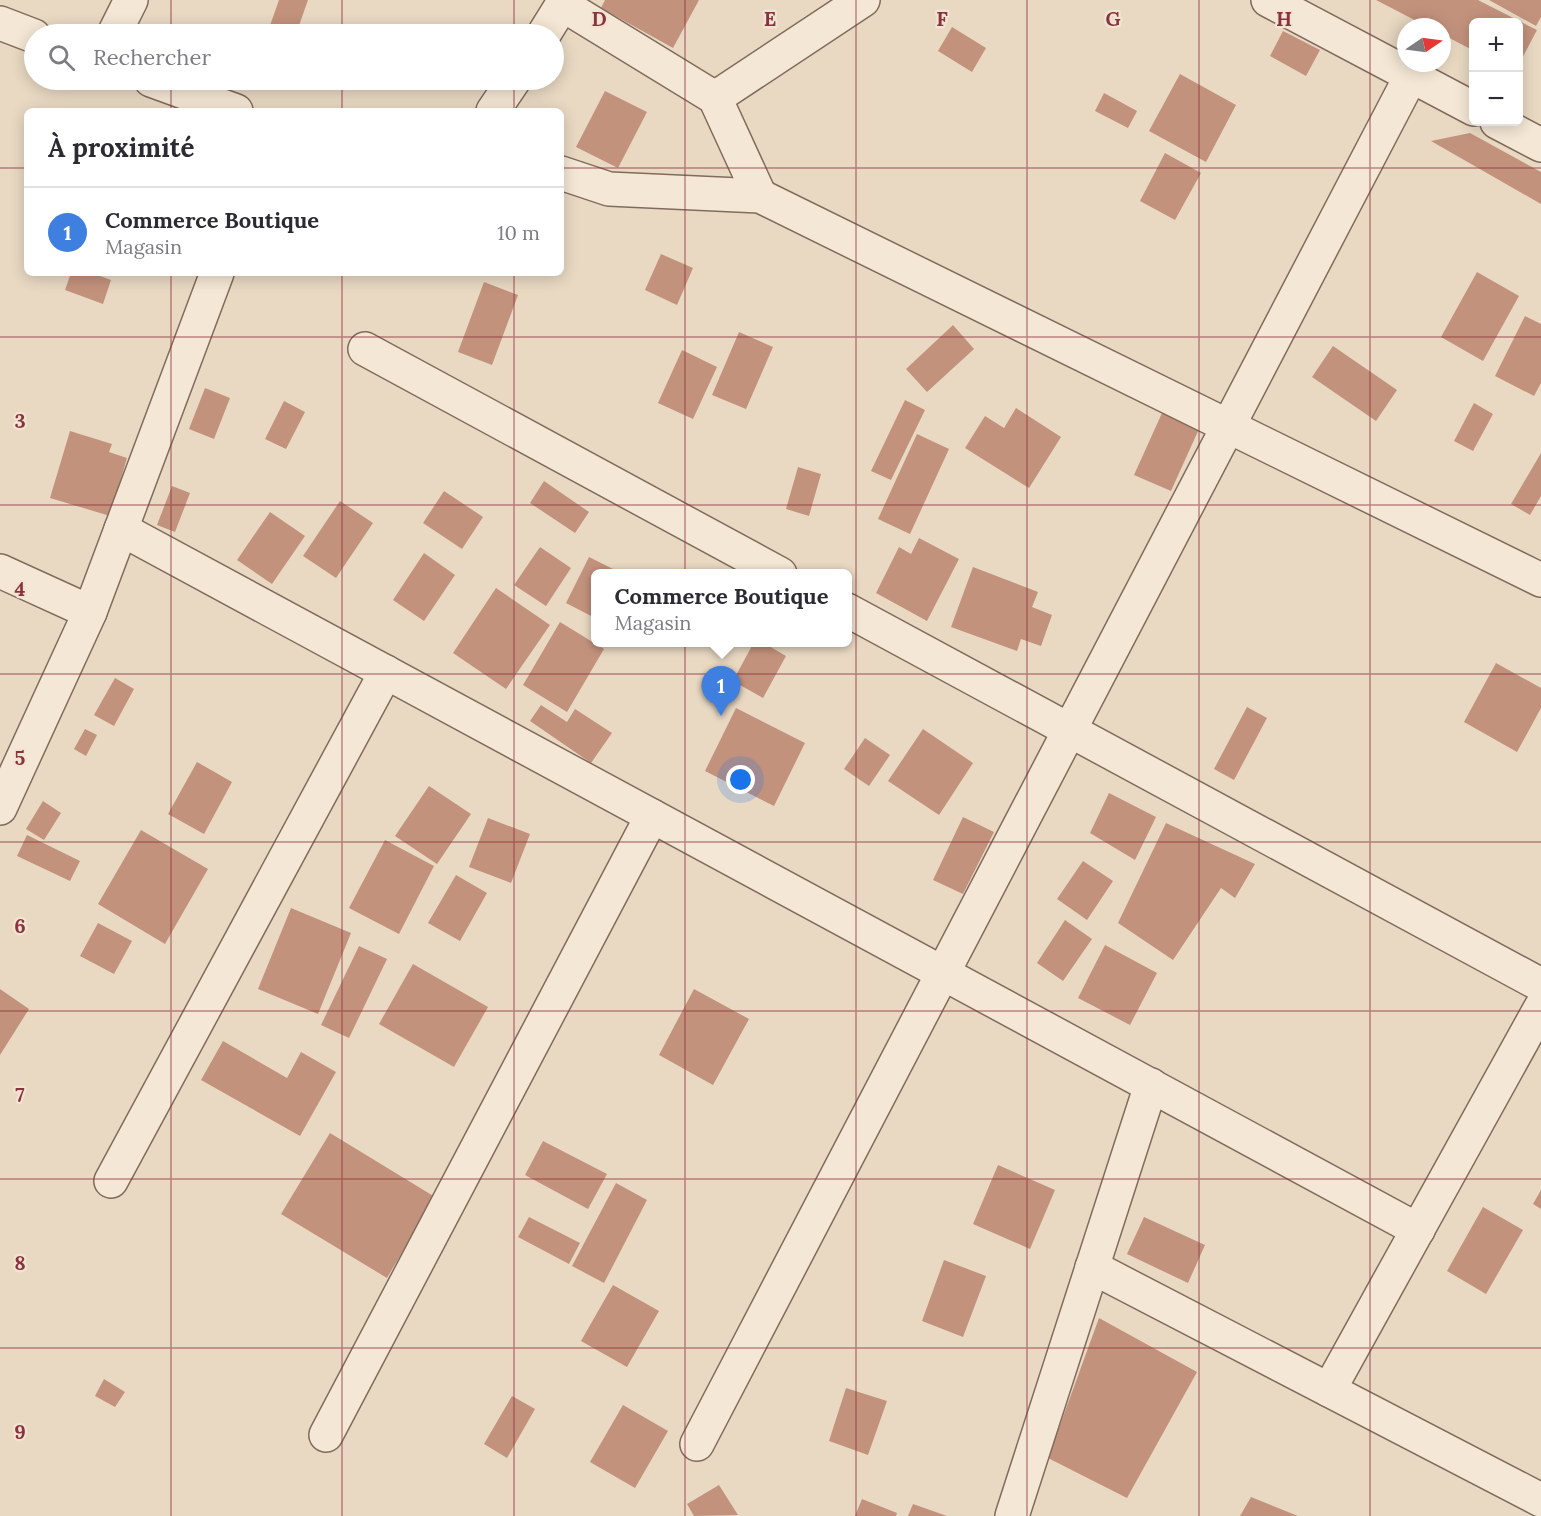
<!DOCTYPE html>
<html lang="fr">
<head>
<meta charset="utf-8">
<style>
	:root { --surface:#fff; --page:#f7f7f7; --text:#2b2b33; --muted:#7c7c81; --line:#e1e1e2; --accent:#8a323d }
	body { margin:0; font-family:Lora,serif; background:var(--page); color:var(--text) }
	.controls { position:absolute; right:18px; top:18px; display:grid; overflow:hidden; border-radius:9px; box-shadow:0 3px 15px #0003 }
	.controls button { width:54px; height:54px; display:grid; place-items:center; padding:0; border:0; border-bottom:2px solid var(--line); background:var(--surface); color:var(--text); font:30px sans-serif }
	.compass { position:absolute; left:1397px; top:18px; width:54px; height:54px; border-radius:50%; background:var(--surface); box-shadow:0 3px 15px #0003; rotate:77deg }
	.you { position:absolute; left:741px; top:780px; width:21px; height:21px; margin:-15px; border:4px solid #fff; border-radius:50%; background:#1a73e8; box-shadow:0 0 0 9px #1a73e833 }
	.badge { display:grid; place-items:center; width:39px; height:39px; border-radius:50%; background:var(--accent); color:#fff; font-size:20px; font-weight:700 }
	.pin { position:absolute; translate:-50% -50px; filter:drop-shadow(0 2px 3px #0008) }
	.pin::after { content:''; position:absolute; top:32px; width:21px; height:18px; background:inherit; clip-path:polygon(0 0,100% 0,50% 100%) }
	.popup { position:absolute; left:591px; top:569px; width:261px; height:78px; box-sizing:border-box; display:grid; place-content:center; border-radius:9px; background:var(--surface); filter:drop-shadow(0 2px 4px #0005); font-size:20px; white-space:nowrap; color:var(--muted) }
	.popup b { font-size:22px; color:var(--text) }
	.popup::after { content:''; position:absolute; left:50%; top:100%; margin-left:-12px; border:12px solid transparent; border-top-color:var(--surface) }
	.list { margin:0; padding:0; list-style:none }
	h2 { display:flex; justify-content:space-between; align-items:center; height:78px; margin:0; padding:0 24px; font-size:26px }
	h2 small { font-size:20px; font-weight:400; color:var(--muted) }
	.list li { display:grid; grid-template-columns:39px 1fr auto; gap:18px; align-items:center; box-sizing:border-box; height:90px; padding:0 24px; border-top:2px solid var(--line) }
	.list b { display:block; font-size:22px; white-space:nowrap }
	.list p { margin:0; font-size:20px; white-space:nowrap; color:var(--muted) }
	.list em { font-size:20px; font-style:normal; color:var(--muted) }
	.icon { flex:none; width:33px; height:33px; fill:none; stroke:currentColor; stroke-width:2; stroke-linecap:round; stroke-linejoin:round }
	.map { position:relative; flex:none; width:1541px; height:1516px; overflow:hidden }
	.search { position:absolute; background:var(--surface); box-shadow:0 3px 15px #0003; left:24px; top:24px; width:540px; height:66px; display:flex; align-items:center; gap:15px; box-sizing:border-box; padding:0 21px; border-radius:33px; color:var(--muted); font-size:22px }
	.panel { position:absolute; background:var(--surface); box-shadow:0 3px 15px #0003; left:24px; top:108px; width:540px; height:168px; border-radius:9px }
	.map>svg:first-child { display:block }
</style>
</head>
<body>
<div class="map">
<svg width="1541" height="1516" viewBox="0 0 1541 1516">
	<rect width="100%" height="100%" fill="#e9d9c3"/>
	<g fill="#c3927d">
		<path d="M279,0h29l-12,34h-29z"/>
		<path d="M605,0h94l-26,48 -72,-40z"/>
		<path d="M1376,0h102l59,30 -19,36v-44h-44v29l-32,-17v-7h-14z"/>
		<path d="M1489,0h52v17l-5,9z"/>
		<path d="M952,27l34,21 -14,24 -34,-21z"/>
		<path d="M1283,31l37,19 -14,26 -36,-20z"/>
		<path d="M1180,74l56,31 -30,57 -57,-31z"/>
		<path d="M605,91l42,21 -29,56 -42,-21z"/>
		<path d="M1104,93l33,18 -9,17 -33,-17z"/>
		<path d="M1470,133l71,39v32l-110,-63z"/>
		<path d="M1165,153l36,20 -26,47 -35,-19z"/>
		<path d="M661,254l32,14 -16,37 -32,-15z"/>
		<path d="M1477,272l42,24 -36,65 -42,-24z"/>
		<path d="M71,273h21l19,7 -8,24 -38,-14z"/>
		<path d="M484,282l34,13 -26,70 -34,-13z"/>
		<path d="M1525,316l16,8v59l-7,13 -39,-20z"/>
		<path d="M953,325l21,24 -47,43 -21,-23z"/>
		<path d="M739,332l34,15 -27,62 -34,-14z"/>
		<path d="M1333,346l64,44 -21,31 -64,-44z"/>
		<path d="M682,350l35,17 -24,52 -35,-16z"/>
		<path d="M205,388l25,10 -16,41 -25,-10z"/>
		<path d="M905,400l20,10 -34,70 -20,-9z"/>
		<path d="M284,401l21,11 -19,37 -21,-10z"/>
		<path d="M1474,403l19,11 -20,37 -19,-10z"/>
		<path d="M1016,408l45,29 -32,51 -64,-40 20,-32 19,12z"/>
		<path d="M1162,413l37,16 -28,62 -37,-16z"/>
		<path d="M70,431l42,13 -3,8 18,6 -17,58 -60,-18z"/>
		<path d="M917,434l32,15 -39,85 -32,-15z"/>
		<path d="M1541,453v43l-11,19 -19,-11z"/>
		<path d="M798,467l23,7 -12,42 -23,-7z"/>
		<path d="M544,481l45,31 -14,21 -45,-30z"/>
		<path d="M172,486l18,7 -15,39 -18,-7z"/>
		<path d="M444,491l39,26 -21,32 -39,-26z"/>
		<path d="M340,501l33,22 -37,55 -33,-22z"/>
		<path d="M270,512l35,24 -33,48 -35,-24z"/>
		<path d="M919,538l40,21 -32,62 -51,-28 23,-46 12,7z"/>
		<path d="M540,547l31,21 -25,38 -32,-21z"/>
		<path d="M424,553l31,22 -31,46 -31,-21z"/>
		<path d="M589,557l34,17h-28v44l-29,-15z"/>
		<path d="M973,567l65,25 -6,15 20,8 -11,31 -20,-7 -4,12 -66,-24z"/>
		<path d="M496,588l54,37 -44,64 -53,-36z"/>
		<path d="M560,622l44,27 -37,63 -44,-27z"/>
		<path d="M754,642h8l24,14 -23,42 -30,-17z"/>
		<path d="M1496,663l45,25v20l-24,44 -53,-30z"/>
		<path d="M115,678l19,11 -20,37 -20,-11z"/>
		<path d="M541,705l26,17 8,-13 37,24 -21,30 -61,-42z"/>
		<path d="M1247,707l20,11 -33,62 -20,-11z"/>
		<path d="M736,708l69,35 -31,63 -69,-35z"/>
		<path d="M85,729l12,6 -11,21 -12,-7z"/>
		<path d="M923,729l50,34 -34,52 -51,-34z"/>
		<path d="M865,738l25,17 -21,31 -25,-17z"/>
		<path d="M197,762l35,20 -28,52 -36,-20z"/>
		<path d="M429,786l42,28 -34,50 -42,-28z"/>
		<path d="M1109,793l47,24 -21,43 -45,-27z"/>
		<path d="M43,801l18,12 -17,27 -18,-11z"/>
		<path d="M963,817l31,15 -31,62 -30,-14z"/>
		<path d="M488,818l42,16 -19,49 -42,-16z"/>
		<path d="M1166,823l89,41 -20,34 -14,-10 -48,72 -55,-37z"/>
		<path d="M141,830l67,39 -43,75 -67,-40z"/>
		<path d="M27,835l53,26 -10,20 -53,-25z"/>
		<path d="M385,840l49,26 -35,68 -50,-26z"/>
		<path d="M1083,861l30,20 -26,39 -30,-21z"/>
		<path d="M456,875l31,18 -27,48 -32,-18z"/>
		<path d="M291,908l60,25 -33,81 -60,-25z"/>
		<path d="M1065,920l27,19 -29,42 -26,-18z"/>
		<path d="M98,923l34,18 -18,33 -34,-18z"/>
		<path d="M1105,945l52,28 -27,52 -52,-27z"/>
		<path d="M359,946l28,13 -38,79 -28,-13z"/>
		<path d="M413,964l75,43 -34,60 -75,-43z"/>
		<path d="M0,989l29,20 -29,46z"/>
		<path d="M694,989l55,30 -36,66 -54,-30z"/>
		<path d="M223,1041l64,37 14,-26 35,20 -36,64 -99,-56z"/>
		<path d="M330,1133l105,64 -48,81 -106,-64z"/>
		<path d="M543,1141l64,33 -19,35 -63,-34z"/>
		<path d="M998,1165l57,25 -25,59 -57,-25z"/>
		<path d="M616,1183l31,17 -43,83 -32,-17z"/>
		<path d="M1541,1190v19l-8,-5z"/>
		<path d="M1483,1207l40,23 -37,64 -39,-23z"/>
		<path d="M529,1217l51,26 -11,21 -51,-27z"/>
		<path d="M1144,1217l61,28 -17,38 -61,-29z"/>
		<path d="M944,1260l42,16 -23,61 -41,-16z"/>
		<path d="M613,1285l46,26 -32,56 -46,-26z"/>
		<path d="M1099,1318l98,54 -70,126 -79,-40z"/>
		<path d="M104,1379l21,13 -10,15 -20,-11z"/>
		<path d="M846,1388l41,13 -19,54 -39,-14z"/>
		<path d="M512,1396l23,13 -28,49 -23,-14z"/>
		<path d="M623,1405l45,26 -33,57 -45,-26z"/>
		<path d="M719,1485l19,30 -44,1 -7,-12z"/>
		<path d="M1251,1497l47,19h-58z"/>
		<path d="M862,1499l35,14 -1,3h-41z"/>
		<path d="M913,1504l34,12h-39z"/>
	</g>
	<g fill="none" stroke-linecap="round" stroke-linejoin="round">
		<defs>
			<g id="minor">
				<path d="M1268,0l206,109"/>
				<path d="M563,5l152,93 45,98"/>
				<path d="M0,23l34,13"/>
				<path d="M114,34l17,-34"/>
				<path d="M544,34l21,-34"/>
				<path d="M151,80l85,31"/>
				<path d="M715,98l148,-98"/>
				<path d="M493,111l21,-31"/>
				<path d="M1497,122l44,23"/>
				<path d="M561,173l48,16 151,7 781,384"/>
				<path d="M365,349l415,225"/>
				<path d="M121,529l1297,701"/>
				<path d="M0,571l90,41"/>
				<path d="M847,610l694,375"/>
				<path d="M0,808l90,-196 127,-339"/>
				<path d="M111,1181l275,-509"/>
				<path d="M1092,1267l449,233"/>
				<path d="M1329,1390l212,-383"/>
				<path d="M326,1435l326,-619"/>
				<path d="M697,1444l714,-1368"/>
				<path d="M1012,1516l139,-431"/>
			</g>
		</defs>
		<use href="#minor" stroke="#816b5c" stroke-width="36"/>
		<use href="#minor" stroke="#f5e7d5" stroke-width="33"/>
	</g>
	<path fill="none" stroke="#8a323d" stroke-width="1.5" stroke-opacity="0.55" d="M171,0v34M342,0v34M514,0v34M685,0v1516M856,0v1516M1027,0v1516M1199,0v1516M1370,0v1516M171,80v31M342,80v31M514,80v31M0,168h27M561,168h980M171,273v1243M342,273v1243M514,273v1243M0,337h1541M0,505h1541M0,674h1541M0,842h1541M0,1011h1541M0,1179h1541M0,1348h1541"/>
	<g font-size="20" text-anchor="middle" font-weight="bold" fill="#8a323d" stroke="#f1e4d2" stroke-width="4.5" stroke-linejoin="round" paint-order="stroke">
		<text x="599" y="26">D</text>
		<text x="770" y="26">E</text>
		<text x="942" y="26">F</text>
		<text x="1113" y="26">G</text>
		<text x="1284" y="26">H</text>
		<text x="20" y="428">3</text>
		<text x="20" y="596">4</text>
		<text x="20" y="765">5</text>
		<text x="20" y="933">6</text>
		<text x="20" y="1102">7</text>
		<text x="20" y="1270">8</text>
		<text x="20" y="1439">9</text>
	</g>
</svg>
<div class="controls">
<button>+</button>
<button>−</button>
</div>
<svg class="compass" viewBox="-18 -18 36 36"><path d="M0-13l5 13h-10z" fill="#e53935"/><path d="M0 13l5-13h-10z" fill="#7c7c81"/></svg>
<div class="you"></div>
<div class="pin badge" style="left:721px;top:716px;background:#3f7fe0">1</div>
<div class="popup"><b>Commerce Boutique</b>Magasin</div>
<div class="search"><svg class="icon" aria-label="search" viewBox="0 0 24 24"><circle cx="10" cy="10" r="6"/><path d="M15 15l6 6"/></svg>Rechercher</div>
<section class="panel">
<h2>À proximité<small></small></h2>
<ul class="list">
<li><span class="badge" style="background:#3f7fe0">1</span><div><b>Commerce Boutique</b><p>Magasin</p></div><em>10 m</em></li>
</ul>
</section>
</div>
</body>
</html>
